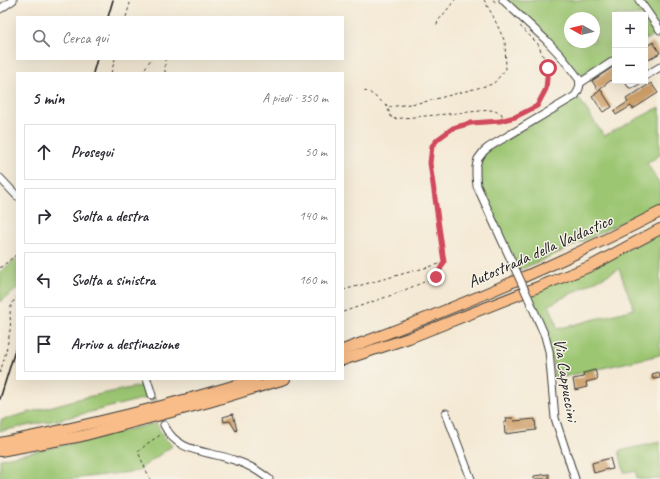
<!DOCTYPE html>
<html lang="it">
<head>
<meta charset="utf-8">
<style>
	:root { --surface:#fff; --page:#f7f7f7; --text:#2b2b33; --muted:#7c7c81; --line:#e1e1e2 }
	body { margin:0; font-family:Caveat,sans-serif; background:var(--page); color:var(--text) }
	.controls { position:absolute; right:12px; top:12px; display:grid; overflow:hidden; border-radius:0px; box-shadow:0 4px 16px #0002 }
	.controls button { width:36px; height:36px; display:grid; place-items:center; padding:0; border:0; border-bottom:1px solid var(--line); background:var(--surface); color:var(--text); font:20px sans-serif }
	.compass { position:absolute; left:564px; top:12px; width:36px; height:36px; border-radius:50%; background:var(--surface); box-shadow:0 4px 16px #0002; rotate:278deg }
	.stop { position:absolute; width:12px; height:12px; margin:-9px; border:3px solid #d1495b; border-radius:50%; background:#fff }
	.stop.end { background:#d1495b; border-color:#fff; box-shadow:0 1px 4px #0008 }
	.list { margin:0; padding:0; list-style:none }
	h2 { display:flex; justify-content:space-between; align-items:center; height:52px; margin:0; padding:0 16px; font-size:17px }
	h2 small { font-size:13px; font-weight:400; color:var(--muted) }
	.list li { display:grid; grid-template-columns:26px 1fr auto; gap:12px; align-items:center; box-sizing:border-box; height:56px; margin:0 8px 8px; padding:0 8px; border:1px solid var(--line); border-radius:0px }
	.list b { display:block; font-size:15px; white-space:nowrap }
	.list em { font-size:13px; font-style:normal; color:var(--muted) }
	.icon { flex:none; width:22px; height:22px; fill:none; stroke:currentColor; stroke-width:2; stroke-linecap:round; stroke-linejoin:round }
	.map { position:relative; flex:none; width:660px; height:479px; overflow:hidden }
	.search { position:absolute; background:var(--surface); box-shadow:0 4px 16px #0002; left:16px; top:16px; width:328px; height:44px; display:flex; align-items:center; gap:10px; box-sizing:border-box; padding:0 14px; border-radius:0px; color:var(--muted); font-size:15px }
	.panel { position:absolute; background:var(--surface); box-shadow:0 4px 16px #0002; left:16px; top:72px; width:328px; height:308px; border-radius:0px }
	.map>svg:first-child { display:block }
</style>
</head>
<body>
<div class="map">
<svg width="660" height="479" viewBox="0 0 660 479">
	<rect width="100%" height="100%" fill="#f7f3e8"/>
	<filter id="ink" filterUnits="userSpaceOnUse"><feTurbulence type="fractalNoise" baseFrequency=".025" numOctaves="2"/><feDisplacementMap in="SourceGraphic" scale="8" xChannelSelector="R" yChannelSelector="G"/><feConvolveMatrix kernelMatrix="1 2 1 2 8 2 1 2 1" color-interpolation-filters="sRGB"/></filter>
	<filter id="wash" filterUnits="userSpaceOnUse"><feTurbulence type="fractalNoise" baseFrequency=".012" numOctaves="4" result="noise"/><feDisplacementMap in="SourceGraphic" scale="16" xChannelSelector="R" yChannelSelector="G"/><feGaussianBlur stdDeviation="0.9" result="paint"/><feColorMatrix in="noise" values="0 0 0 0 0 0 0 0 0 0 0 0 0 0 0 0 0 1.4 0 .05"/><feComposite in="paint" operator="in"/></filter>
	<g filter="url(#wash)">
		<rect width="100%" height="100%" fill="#f4e9d4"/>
		<g fill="#9cc672" stroke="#5c7147" fill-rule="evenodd">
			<path d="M506,0h154v32l-15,8v-25h-30v42l-15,7 -19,12 -14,-17zM570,18h24v24h-24z"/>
			<path d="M578,97l26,39 56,-29v48l-13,8 13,22v19l-98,47 -45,20 -35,-80c-5,-17 -6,-29 8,-42z"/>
			<path d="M660,233v122l-106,24 -1,-16 -25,-68zM619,269l15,40 -77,20 -2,-10 -6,-14z"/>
			<path d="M17,258v31l-17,13v-30z"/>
			<path d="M145,385l5,12 -88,22 -62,12 1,-11 81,-22z"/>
			<path d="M156,423l6,12 10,11 -28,20 -5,5 -69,8h-70v-20l51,-11z"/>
			<path d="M660,442v37h-23l-1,-8 -12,1 -5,-21z"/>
		</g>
		<g id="blocks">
			<g fill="#cd9f69">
				<path d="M653,42l7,11 -15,9v-15z"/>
				<path d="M613,67l2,3v7l-17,13 -6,-9z"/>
				<path d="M651,83l7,10 -25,16 -2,-3 -15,9 -2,-4 14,-9 -2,-3z"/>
				<path d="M601,90l11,17 -9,5 -11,-16z"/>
				<path d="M595,370l3,9 -12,3 1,5 -12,3 -2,-11 11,-2 -1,-4z"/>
				<path d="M659,372l1,6 -7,1 -1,-5z"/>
				<path d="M233,414l4,16 -1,1 -6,-10 -6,1 -1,-5z"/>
				<path d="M506,418h7l1,3 21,-2 1,11 -31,4 -1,-12h3z"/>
				<path d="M610,458l3,11 -5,1v-1l-14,4 -2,-10z"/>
				<path d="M549,474v5h-15v-3z"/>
			</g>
		</g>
	</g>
	<g filter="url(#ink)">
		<use href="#blocks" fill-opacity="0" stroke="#3c3b38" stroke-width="1"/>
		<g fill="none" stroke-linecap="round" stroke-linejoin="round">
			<path stroke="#c9c0af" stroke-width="7" stroke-dasharray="7 3.5" stroke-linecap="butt" d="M152,395l12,30"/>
			<defs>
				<g id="minor">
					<path d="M503,0l43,40 15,16 18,23c2,7 0,11 -4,17l-86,51 -5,4 -6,8 -2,8v9l1,10 40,87"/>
					<path d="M639,0l21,30"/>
					<path d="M0,9l13,-9"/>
					<path d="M645,76l15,-9"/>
					<path d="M629,81l2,3 6,-3"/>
					<path d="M580,83l35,-23"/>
					<path d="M0,178l17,18"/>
					<path d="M528,297l17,39 4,15 6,67 20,61"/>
					<path d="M147,379l5,16"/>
					<path d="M446,413l25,66"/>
					<path d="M164,425c14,29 43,25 70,35 15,5 23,10 35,19"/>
				</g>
				<g id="highway">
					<path d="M343,350c108,-40 215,-85 317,-138"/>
					<path d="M343,360l66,-22 182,-72 69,-37"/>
					<path d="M0,443c86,-17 172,-38 256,-64"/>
					<path d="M0,451l82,-15 127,-34 76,-23"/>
				</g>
			</defs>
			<use href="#minor" stroke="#3c3b38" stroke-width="9"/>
			<use href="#highway" stroke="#3c3b38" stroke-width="12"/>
			<g stroke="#3c3b38" stroke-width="1" stroke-dasharray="3 3" stroke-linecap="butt">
				<path d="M493,0l4,3"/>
				<path d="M126,17l5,-17"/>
				<path d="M437,25l1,-4 17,-21"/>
				<path d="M111,73l4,-14"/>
				<path d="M142,73l9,-14"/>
				<path d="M165,73v-14"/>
				<path d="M364,91l5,1 20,15 35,-5 69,-18 13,-15 -1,-27 -12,-26 -9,-16"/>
				<path d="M386,104l6,15 99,-9 10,3 3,6"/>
				<path d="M0,268l17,-14"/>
				<path d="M343,290l100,-27"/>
				<path d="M343,312l52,-18 41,-17 8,-15 -14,-99 2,-18 6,-6 15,-11 18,-5 29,-2 15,-4 22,-11 9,-17 2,-21 -10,-24 -19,-19"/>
				<path d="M0,373c4,-14 8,-28 10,-43 2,-13 -4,-22 7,-33"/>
				<path d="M150,479l-12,-27 10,-9 14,-9"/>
			</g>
			<use href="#minor" stroke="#fff" stroke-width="7"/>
			<use href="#highway" stroke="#f8bd89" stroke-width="10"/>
			<g stroke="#1c1c1c" stroke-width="1.5">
				<path d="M108,17l5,-17"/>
				<path d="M93,73l4,-14"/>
				<path d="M0,399l17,-55"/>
			</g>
			<defs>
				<path id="minor-bridge" d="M517,273l11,24"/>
			</defs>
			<use href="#minor-bridge" stroke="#3c3b38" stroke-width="9" stroke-linecap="butt"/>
			<use href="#minor-bridge" stroke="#fff" stroke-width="7"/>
		</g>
	</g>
	<g fill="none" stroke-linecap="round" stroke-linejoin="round" filter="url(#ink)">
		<path stroke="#d1495b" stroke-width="5" d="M436,277l8,-15 -14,-99 2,-17 6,-7 15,-11 18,-5 29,-2 15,-4 22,-11 9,-17 2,-21"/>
	</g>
	<g text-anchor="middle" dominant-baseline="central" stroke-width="3" stroke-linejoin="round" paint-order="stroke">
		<g font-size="17" fill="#1c1c1c" stroke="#f7f3e8">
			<text transform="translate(540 251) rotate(-24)">Autostrada della Valdastico</text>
			<text transform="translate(566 380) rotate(81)">Via Cappuccini</text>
		</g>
	</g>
</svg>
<div class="controls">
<button>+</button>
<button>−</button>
</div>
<svg class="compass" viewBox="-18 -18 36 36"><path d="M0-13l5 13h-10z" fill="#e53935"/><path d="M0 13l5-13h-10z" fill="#7c7c81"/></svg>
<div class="stop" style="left:548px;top:68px"></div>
<div class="stop end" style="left:436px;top:277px"></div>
<div class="search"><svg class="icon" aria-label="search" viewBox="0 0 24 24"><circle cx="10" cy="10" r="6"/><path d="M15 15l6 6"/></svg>Cerca qui</div>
<section class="panel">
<h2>5 min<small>A piedi · 350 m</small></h2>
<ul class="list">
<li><svg class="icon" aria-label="ahead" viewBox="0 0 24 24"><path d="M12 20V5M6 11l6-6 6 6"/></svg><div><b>Prosegui</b></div><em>50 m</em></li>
<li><svg class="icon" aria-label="right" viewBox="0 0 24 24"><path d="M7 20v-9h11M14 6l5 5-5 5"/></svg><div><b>Svolta a destra</b></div><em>140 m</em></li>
<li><svg class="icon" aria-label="left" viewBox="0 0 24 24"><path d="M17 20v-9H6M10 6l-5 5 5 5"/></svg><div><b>Svolta a sinistra</b></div><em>160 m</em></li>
<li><svg class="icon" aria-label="arrive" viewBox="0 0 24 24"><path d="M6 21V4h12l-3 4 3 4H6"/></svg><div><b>Arrivo a destinazione</b></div></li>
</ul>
</section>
</div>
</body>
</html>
